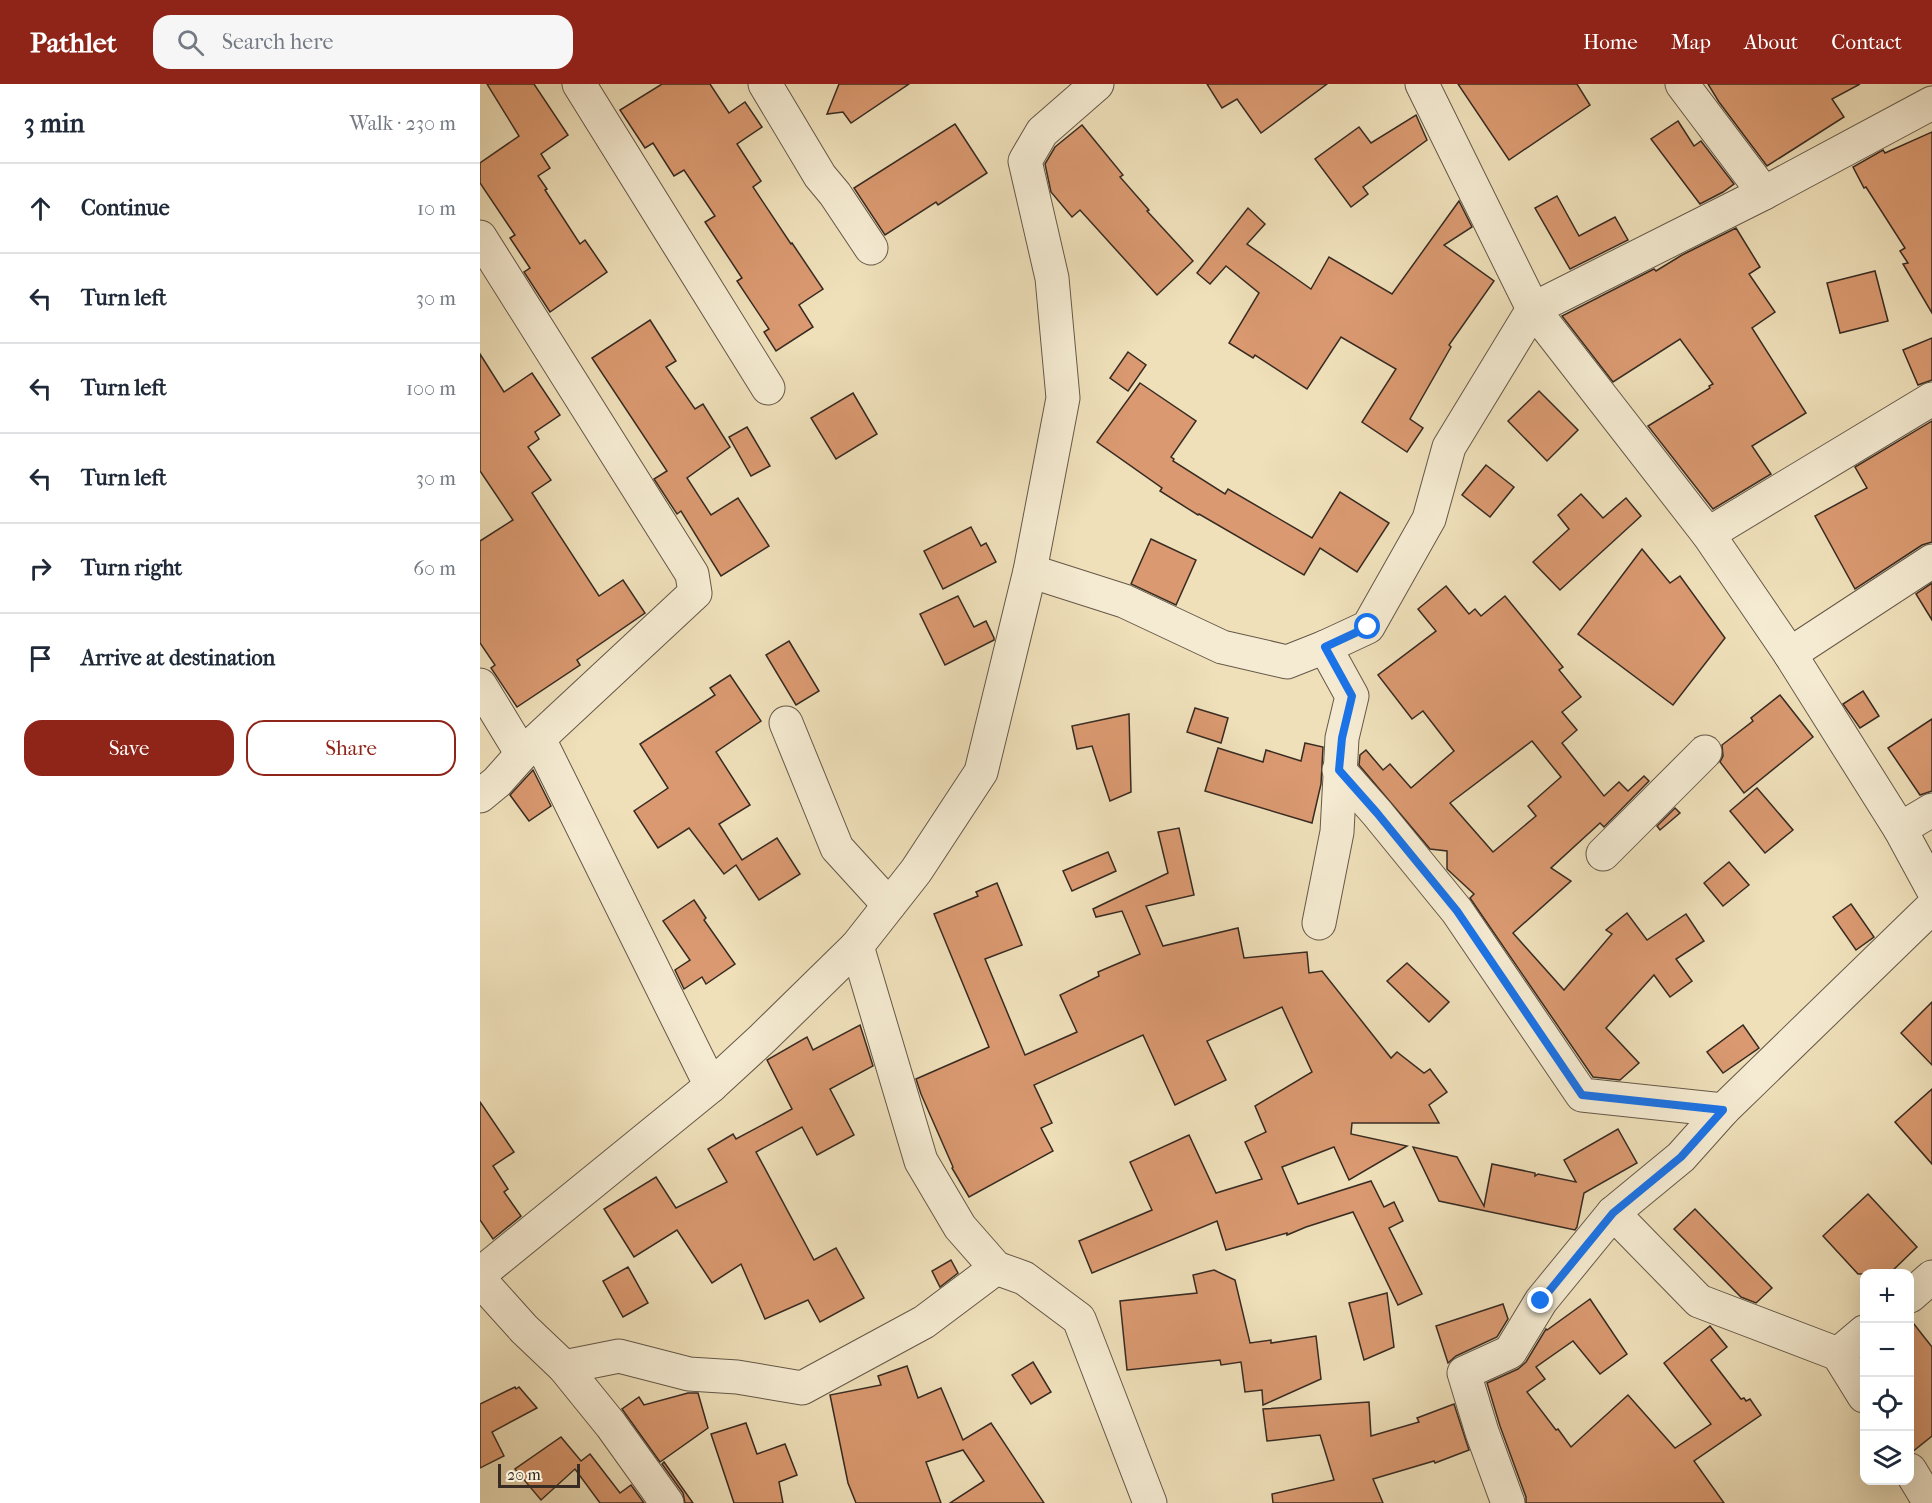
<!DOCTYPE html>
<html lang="en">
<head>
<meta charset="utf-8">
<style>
	:root { --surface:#fff; --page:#f6f6f7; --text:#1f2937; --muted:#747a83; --line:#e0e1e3; --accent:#8f2418 }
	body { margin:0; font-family:"IM FELL French Canon",serif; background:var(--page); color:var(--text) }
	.controls { position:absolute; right:18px; bottom:18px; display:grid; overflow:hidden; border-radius:12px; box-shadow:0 6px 24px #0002 }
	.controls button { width:54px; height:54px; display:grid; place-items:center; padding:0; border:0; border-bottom:2px solid var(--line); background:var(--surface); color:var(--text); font:30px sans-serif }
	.scale { position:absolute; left:18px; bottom:15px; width:82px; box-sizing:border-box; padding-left:6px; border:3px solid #372b22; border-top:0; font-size:16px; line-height:21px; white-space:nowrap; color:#372b22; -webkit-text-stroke:4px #f5ebd2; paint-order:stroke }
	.stop { position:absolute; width:18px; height:18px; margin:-14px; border:4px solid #1a73e8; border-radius:50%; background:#fff }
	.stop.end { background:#1a73e8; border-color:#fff; box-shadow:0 2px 6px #0008 }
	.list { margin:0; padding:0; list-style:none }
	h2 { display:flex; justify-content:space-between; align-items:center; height:78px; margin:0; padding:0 24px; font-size:26px }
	h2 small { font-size:20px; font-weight:400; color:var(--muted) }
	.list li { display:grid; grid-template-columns:39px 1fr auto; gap:18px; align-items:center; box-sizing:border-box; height:90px; padding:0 24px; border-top:2px solid var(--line) }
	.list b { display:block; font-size:22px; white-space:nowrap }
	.list em { font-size:20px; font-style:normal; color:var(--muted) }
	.actions { display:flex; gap:12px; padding:18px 24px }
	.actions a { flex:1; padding:14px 0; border:2px solid var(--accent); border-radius:18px; text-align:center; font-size:21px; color:var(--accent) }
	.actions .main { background:var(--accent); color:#fff }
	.icon { flex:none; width:33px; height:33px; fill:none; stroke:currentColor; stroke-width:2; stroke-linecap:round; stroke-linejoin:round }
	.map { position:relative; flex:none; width:1452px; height:1419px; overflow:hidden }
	header { display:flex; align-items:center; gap:36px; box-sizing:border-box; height:84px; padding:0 30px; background:var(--accent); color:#fff }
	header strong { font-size:28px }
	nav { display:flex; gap:33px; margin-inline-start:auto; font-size:21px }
	.search { width:420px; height:54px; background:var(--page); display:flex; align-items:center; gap:15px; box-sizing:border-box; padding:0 21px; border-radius:18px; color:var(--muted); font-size:22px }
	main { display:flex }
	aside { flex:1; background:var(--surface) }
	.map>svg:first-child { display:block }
</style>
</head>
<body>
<header>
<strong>Pathlet</strong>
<div class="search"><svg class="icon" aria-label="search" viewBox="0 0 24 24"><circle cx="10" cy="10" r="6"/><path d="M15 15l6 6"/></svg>Search here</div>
<nav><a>Home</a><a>Map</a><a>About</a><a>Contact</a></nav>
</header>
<main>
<aside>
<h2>3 min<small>Walk · 230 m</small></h2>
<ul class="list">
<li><svg class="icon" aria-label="ahead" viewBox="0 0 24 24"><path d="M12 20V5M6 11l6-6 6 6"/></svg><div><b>Continue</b></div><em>10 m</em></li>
<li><svg class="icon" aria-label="left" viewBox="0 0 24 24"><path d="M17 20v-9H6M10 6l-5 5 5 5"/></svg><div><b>Turn left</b></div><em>30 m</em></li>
<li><svg class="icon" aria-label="left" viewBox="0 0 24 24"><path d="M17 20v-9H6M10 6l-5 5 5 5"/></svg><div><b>Turn left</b></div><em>100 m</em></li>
<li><svg class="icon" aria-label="left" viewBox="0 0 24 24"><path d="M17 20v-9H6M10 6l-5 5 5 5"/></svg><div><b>Turn left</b></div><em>30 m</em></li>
<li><svg class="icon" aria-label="right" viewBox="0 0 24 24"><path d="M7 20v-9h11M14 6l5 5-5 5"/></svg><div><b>Turn right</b></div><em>60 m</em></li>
<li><svg class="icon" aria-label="arrive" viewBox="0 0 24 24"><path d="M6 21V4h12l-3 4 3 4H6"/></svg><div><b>Arrive at destination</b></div></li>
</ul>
<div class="actions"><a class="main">Save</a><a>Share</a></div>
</aside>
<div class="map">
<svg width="1452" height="1419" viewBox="0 0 1452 1419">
	<rect width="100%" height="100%" fill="#efe0ba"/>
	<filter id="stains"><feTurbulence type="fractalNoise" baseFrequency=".00333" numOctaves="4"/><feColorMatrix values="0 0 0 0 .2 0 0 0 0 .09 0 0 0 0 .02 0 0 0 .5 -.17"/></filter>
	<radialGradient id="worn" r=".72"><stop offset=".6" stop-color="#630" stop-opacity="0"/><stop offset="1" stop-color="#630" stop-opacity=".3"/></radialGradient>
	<g fill="#da9970" stroke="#372b22" stroke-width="1.5" fill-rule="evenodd">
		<path d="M7,0h47l34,51 -27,19 9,14 -12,8 9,13 -2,1 35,54 5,-4 22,32 -57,40 -26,-40 6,-4 -20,-30 5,-3 -35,-52v-20l39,-27z"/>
		<path d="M182,0h48l19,29 16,-11 17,25 -25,17 24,37 -8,6 38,57 1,-1 31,46 -24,16 14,22 -37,24 -12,-19 5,-3 -32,-48 5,-3 -37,-56 10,-6 -31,-46 -10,6 -21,-33 -8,5 -25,-38z"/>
		<path d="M359,0h70l-58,39 -8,-11 -16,2z"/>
		<path d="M727,0h120l-66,49 -24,-34 -15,9z"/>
		<path d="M978,0h119l13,21 -81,55z"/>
		<path d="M1228,0h152l-28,15 12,18 -77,49 -48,-64z"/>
		<path d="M936,31l11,25 -64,47 5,7 -17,13 -36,-48 44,-32 12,16z"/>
		<path d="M1198,37l16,25 7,-5 33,43 -11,8 -23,12 -49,-65z"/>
		<path d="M475,40l32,49 -49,32 -2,-3 -51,33 -31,-47z"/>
		<path d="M602,41l41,50 -3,2 29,33 -2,1 46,50 -36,34 -77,-85 -8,7 -21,-25 -6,-28 10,-17z"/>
		<path d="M1452,48v181l-29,-49 5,-1 -8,-12 5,-3 -39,-61 -2,1 -11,-21 30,-17 2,3z"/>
		<path d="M1077,112l22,40 36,-19 13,23 -58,29 -35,-61z"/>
		<path d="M979,117l13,26 -28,18 50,36 -45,64 2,2 -41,72 13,9 -16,24 -45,-30 34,-53 -55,-32 -34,52 -52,-34 -2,3 -24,-15 30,-50 -33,-27 -16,18 -13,-11 51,-65 17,16 -18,20 64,45 18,-32 63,37z"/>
		<path d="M1256,144l24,39 -11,7 26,38 -23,16 54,85 -54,33 19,28 -58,35 -65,-83 62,-38 -1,-2 4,-2 -33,-45 -67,43 -51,-66 92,-47 2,2 26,-16z"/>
		<path d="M1395,187l13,50 -48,12 -13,-50z"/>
		<path d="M170,236l26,41 -10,6 29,42 8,-5 27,43 -43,31 24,37 27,-17 31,48 -48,30 -40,-65 -4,3 -23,-35 13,-8 -75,-113z"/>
		<path d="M1452,254v42l-14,5 -15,-35z"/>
		<path d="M648,268l18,13 -18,26 -18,-13z"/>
		<path d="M0,270l24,38 28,-19 28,42 -25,17 4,7 -11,8 23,33 -19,13 67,103 24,-16 22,33 -68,47 3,5 -63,42 -26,-39 4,-3 -15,-22v-102l33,-21 -33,-49z"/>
		<path d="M660,299l56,38 -25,36 3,2 -1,2 52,33 3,-5 84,49 28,-46 49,31 -32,49 -37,-24 -16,27 -105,-61 -1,1 -38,-24 2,-3 -65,-46z"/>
		<path d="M1059,307l39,39 -31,31 -39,-40z"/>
		<path d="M373,309l24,41 -41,25 -25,-41z"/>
		<path d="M1452,337v121l-10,3 -67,44 -40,-73 52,-28 -12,-21z"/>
		<path d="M267,343l23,39 -19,10 -22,-39z"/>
		<path d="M1006,381l28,22 -24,30 -28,-22z"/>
		<path d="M1101,410l22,24 23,-20 15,18 -81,74 -27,-28 36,-33 -11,-14z"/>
		<path d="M491,443l10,19 5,-3 10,19 -53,27 -19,-38z"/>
		<path d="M671,455l45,21 -20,45 -45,-21z"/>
		<path d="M1162,465l28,34 10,-7 45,62 -52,67 -95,-71z"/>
		<path d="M1452,499v37l-16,-26z"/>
		<path d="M966,502l23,28 6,-5 6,7 24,-20 58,71 -4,3 22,27 -19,15 15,18 -15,13 42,53 15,-14 9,9 16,-15 5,5 -45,46 -4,-4 -49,45 20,13 -58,52 51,57 48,-56 -6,-4 21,-17 20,27 39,-26 18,27 -28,18 16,22 -22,16 -16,-22 -48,53 33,35 -19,17 -27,-3 -123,-179 4,-4 -27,-25v-18l-17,-2 -71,-84 1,-10 6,-5 17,20 7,-6 21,24 43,-37 -31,-40 -11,8 -34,-44 58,-44 -18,-22zM1052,657l29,36 -33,29 8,10 -43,36 -43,-49z"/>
		<path d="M478,512l16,31 12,-6 8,17v2l-49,25 -25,-51z"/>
		<path d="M309,557l30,50 -23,14 -30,-50z"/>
		<path d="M250,591l31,46 -45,31 34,53 -31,19 23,36 35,-22 23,36 -41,26 -23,-35 -12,9 -35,-46 -31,20 -24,-37 34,-23 -28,-44 75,-49 -5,-7z"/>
		<path d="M1383,607l16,25 -19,12 -17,-24z"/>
		<path d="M1300,611l33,42 -69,56 -24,-31 3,-6 -1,-11 31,-24 -2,-3z"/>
		<path d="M715,624l33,10 -7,25 -34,-11z"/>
		<path d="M649,630l2,78 -21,9 -18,-55 -15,3 -5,-23z"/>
		<path d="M1452,635v72l-12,4 -32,-47z"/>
		<path d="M825,659l18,4 -2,37 -9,39 -107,-32 13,-43 45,14 3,-12 35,11z"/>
		<path d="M53,686l18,36 -22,15 -19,-26z"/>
		<path d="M1277,704l36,42 -28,23 -35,-42z"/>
		<path d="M1195,724l5,5 -20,17 -3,-4z"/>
		<path d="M699,744l15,67 -48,11 17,40 75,-18 6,30 63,-6 2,21 13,-2 69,87 6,-6 27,21 6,-4 17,23 -18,13 10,18h-87l-1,11 56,12 -58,34 -15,-33 -52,20 16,37 73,-23 13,26 10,-5 9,19 -14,7 33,66 -24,11 -45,-93 -47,15 -19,8v-2l-61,17 -9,-29 -125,52 -13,-32 73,-31 -22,-48 59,-27 27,58 46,-14 -17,-37 21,-10 -11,-26 57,-34 -30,-65 -75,34 19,39 -51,25 -32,-70 -109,50 18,38 -11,5 12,23 -84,46 -17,-29 1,-1 -32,-73 -5,-15 73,-32 -55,-133 44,-18 -2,-4 21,-9 25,62 -37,14 40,96 52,-23 -17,-37 39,-19 -1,-4 42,-18 -18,-43 -26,6 -3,-8 75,-36 -10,-41z"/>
		<path d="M628,768l8,19 -44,20 -9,-20z"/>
		<path d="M1249,778l20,23 -26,21 -19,-23z"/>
		<path d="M214,816l12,18 -2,2 31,44 -29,20 -4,-7 -18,12 -9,-19 15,-10 -27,-39z"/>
		<path d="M1371,820l23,33 -18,13 -23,-33z"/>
		<path d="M927,879l42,39 -20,20 -42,-41z"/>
		<path d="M1452,918v63l-31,-32z"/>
		<path d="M380,941l13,41 -43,23 24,46 -37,20 -15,-28 -46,25 58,108 22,-12 28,50 -44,24 -12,-22 -43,19 -24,-55 -29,19 -35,-53 -43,27 -30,-48 52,-32 20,31 51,-26 -19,-33 25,-15 3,5 56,-30 -25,-49 40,-23 6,13z"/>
		<path d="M1263,941l16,23 -36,25 -16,-21z"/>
		<path d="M1452,1005v75l-37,-42z"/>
		<path d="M0,1018l34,50 -21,14 15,23 -4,3 17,24 -28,23 -13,-19z"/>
		<path d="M1138,1045l19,34 -53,30 -7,34 -2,3 -136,-29 -26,-54 44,10 27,49 8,-42 43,9v3l3,-2 38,8 -12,-22z"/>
		<path d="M1388,1110l49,53 -28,27h-31l-35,-38z"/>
		<path d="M1215,1125l77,79 -16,15 -15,-6 -67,-68z"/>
		<path d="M471,1176l7,13 -18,14 -8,-16z"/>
		<path d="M148,1183l20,36 -25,14 -20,-36z"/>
		<path d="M734,1186l21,10 15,63 21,-3v3l45,-7 5,43 -58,26 -1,-15 -17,2 -4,-30 -20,3 -1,-5 -93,10 -7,-69 77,-8 -4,-18z"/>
		<path d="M907,1209l7,54 -30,13 -15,-57z"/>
		<path d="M1110,1215l37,55 -27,20 -27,-33 -37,26 9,12 -18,13 29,38 2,-1 13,18 57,-52 47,53 36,-24 -47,-61 46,-37 17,21 -16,13 30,39 3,-1 2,3 4,-2 11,16 -67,46 30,42h-198v-6l-26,-71 -13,-43 31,-14 8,-7 20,-33 1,1z"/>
		<path d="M1023,1220l5,15 -11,18 -41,19 -8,7 -12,-37z"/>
		<path d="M1430,1235l22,28v89l-20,16 -2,-1z"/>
		<path d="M553,1278l18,30 -20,12 -19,-29z"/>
		<path d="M427,1282l11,32 23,-10 22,52 28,-17 53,80h-94l34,-22 -21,-31 -37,12 15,41h-85l-8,-20 -18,-88 51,-10 -3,-9z"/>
		<path d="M35,1303l1,2 3,-2 18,21 -45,24 12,24 -24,12v-64z"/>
		<path d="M208,1309h10l10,35 -48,34 -38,-53 17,-12 5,8z"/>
		<path d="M889,1318l2,34 48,-14 -2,-4 37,-14 15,46 -34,13 -1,-2 -61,18 10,24h-110l-1,-9 62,-14 -14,-45 -53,6 -4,-32z"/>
		<path d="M266,1339l11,31 28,-10 12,31 -18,7 4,21h-49l-23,-69z"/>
		<path d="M81,1353l20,24 9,-7 30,39 11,-8 13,18h-44l-25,-34 -34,31 -26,-31z"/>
		<path d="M184,1378l29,41h-8l-2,-10 -21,-29z"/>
	</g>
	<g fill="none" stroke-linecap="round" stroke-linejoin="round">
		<defs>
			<g id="street">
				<path d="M99,0l189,304"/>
				<path d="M285,0l55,92 15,18 36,54"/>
				<path d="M942,0l111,225 175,225 82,120 110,175 32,59"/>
				<path d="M1202,0l82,109"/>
				<path d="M0,153l212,337 3,19 -173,161 -25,28 -17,14"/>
				<path d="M1228,450l224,-135"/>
				<path d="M550,487l94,30 98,46 65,15 38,-15 43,-20 61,-108 20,-72 84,-138 231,-116 168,-90"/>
				<path d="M1310,570l142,-93"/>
				<path d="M0,601l42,69"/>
				<path d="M306,639l51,125 52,57"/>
				<path d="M59,655l172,347"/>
				<path d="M859,686l38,43 80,98 125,184 141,15"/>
				<path d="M1420,745l32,-19"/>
				<path d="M1123,770l102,-102"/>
				<path d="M839,839l18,-91 5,-94 10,-42 -27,-49"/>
				<path d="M377,862l64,215 39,66 36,41 28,10 55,41 71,184"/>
				<path d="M1133,1129l86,88 139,53 26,-22"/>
				<path d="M0,1190l231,-188 52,-48 94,-92 59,-75 65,-99 49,-201 33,-173 -11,-120 -27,-117 17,-29 55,-48"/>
				<path d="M0,1196l44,49 40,38 47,58 56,78"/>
				<path d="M1430,1212l22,-19"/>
				<path d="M1358,1270l26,42"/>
				<path d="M84,1283l55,-11 70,18 48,3 65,11 122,-66 72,-54"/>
				<path d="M1430,1386l20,33"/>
				<path d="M1028,1419l-26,-71 -18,-59 46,-21 31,-51 72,-88 68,-56 42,-47 209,-203"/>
			</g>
		</defs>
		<use href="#street" stroke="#655848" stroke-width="35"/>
		<use href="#street" stroke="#f5ebd2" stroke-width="33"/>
	</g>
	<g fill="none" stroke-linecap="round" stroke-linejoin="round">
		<path stroke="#1a73e8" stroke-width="8" d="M888,543l-43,20 27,49 -10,42 -3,32 38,43 80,98 125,184 141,15 -42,47 -68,56 -72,88"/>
	</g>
	<rect width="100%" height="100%" filter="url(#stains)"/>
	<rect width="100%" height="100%" fill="url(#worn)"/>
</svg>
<div class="controls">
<button>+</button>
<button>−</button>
<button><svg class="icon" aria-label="locate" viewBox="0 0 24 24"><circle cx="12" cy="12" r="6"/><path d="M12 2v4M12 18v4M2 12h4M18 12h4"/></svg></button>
<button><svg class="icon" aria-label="layers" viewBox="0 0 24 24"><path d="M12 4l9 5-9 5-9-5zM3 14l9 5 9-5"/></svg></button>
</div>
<div class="scale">20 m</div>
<div class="stop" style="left:888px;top:543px"></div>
<div class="stop end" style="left:1061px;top:1217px"></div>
</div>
</main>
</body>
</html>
